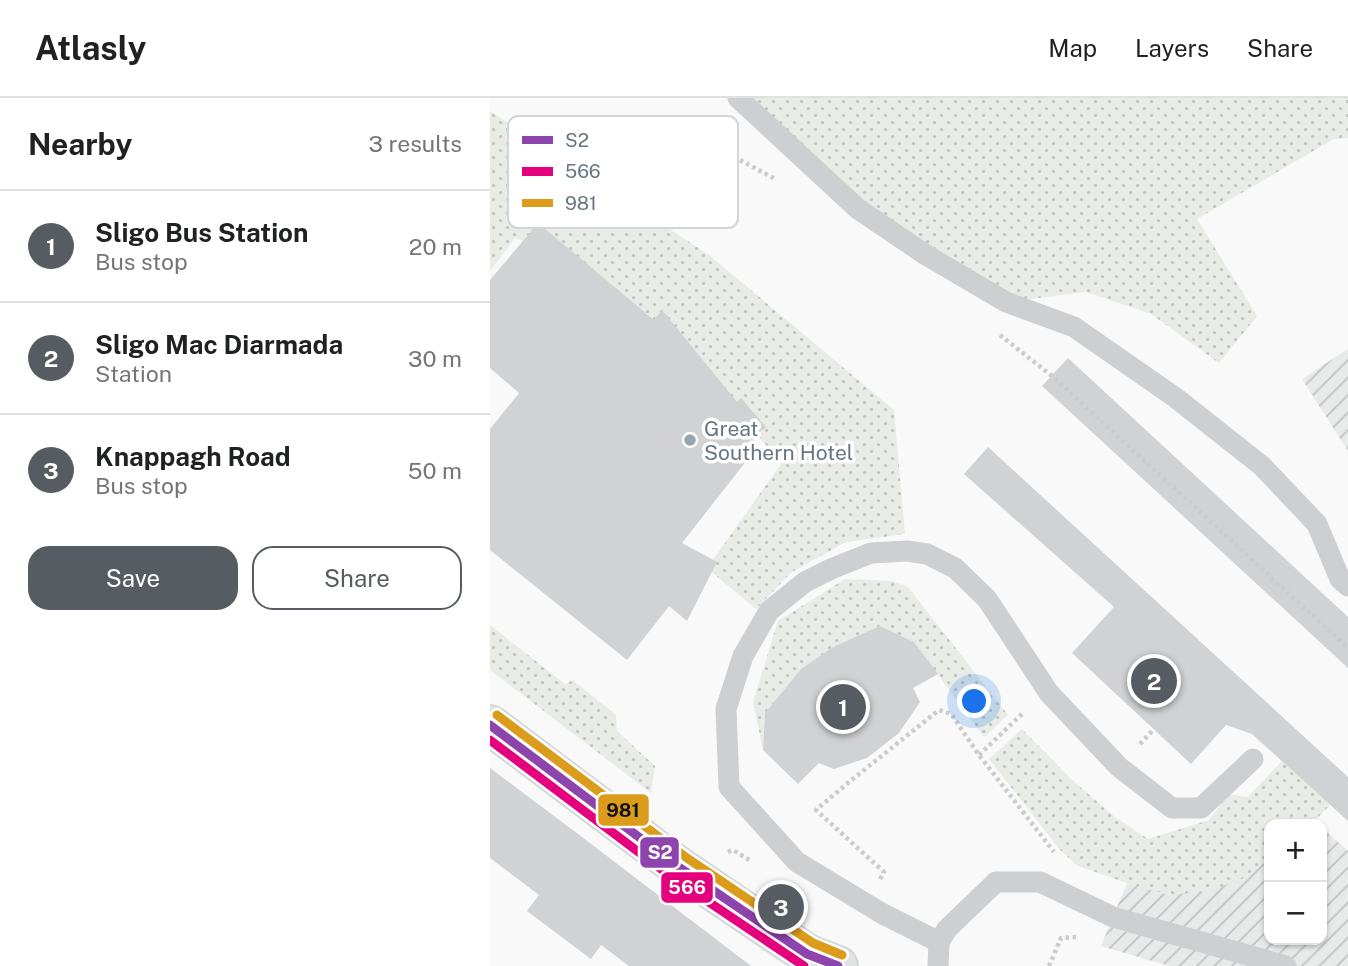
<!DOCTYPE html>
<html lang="en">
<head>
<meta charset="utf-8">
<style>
	:root { --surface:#fff; --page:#f6f6f6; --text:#202124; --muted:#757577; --line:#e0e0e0; --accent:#565c61 }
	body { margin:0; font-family:"Public Sans",sans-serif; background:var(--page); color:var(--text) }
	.controls { position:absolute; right:21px; bottom:21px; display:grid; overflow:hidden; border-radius:14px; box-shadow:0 2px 5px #0004 }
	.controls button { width:63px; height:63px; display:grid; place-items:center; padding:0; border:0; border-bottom:2px solid var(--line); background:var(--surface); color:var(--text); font:35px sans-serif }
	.you { position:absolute; left:485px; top:604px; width:24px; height:24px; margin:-18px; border:5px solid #fff; border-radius:50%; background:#1a73e8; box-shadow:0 0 0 10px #1a73e833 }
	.badge { display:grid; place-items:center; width:46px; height:46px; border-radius:50%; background:var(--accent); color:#fff; font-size:23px; font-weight:700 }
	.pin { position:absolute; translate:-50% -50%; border:4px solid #fff; box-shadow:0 2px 7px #0006 }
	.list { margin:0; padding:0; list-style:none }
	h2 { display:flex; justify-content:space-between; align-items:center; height:91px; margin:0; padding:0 28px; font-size:30px }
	h2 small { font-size:23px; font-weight:400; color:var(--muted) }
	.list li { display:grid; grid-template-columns:46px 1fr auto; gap:21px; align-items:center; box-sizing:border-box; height:112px; padding:0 28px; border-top:2px solid var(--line) }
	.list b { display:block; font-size:26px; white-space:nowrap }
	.list p { margin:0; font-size:23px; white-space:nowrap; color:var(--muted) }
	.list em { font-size:23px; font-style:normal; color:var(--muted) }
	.actions { display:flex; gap:14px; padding:21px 28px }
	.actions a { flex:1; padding:16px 0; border:2px solid var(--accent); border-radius:21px; text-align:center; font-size:24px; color:var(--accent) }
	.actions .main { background:var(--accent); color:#fff }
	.map { position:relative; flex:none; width:858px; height:868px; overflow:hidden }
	header { display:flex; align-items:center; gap:42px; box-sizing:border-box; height:98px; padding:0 35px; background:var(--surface); border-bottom:2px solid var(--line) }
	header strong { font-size:33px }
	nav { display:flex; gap:38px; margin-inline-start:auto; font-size:24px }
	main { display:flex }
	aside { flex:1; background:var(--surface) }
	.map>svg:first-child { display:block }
</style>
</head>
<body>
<header>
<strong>Atlasly</strong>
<nav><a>Map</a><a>Layers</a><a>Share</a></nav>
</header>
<main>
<aside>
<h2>Nearby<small>3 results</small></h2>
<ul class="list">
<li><span class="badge">1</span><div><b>Sligo Bus Station</b><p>Bus stop</p></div><em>20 m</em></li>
<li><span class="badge">2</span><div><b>Sligo Mac Diarmada</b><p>Station</p></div><em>30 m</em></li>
<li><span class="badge">3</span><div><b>Knappagh Road</b><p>Bus stop</p></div><em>50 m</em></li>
</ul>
<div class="actions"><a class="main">Save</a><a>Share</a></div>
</aside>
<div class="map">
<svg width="858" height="868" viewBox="0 0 858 868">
	<defs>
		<pattern id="industrial-furrows" width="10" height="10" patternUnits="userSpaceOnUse" patternTransform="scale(1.75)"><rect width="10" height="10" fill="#e8e9e9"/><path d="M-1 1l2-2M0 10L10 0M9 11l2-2" fill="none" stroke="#c0c1c2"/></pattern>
		<pattern id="grass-dots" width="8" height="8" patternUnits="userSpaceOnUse" patternTransform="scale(1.75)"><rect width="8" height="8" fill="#e8ebe6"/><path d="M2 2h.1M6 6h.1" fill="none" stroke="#c0c3c0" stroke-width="1.8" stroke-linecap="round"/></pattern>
	</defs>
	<rect width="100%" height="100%" fill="#f9f9f9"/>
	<g fill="url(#industrial-furrows)">
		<path d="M858,251v102l-46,-72z"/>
		<path d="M832,730l26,23v115h-179l-68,-20 26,-63 43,12 72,-16 27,-20v81h53z"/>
	</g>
	<g fill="url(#grass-dots)">
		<path d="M248,0h610v40l-14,1 -137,80 60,97 -38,47 -68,-49 -65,-22 -80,10 -80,-47z"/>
		<path d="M0,13l219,144 185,155 11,124 -59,8 -54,30 -36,37 -49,-41 74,-104 -117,-144 -9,13 -97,-82 -43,-13 -25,33z"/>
		<path d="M355,481l48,2 15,6 100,128 -24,22 -70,-95 -34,-16 -47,21 -32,22 -36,44 -2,37 -10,-48 25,-81z"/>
		<path d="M0,527l75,59 8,-4 43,35 1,16 38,35 -4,27 -161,-123z"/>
		<path d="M532,631l50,51 43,37 33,22 61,-19 19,-26 20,3 34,-36 48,44 -18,19h-43v35l-27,20 -33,12 -39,4 -43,-12 -49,-17 -17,-15 -72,-92z"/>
	</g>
	<g fill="#d0d2d3">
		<path d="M48,125l116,97 8,-10 75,92 4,-4 25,29 -14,11 6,8 -76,97 35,19 -30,59 -18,-15 -42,54 -137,-110v-121l29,-36 -29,-25v-88z"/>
		<path d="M578,260l280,259v51l-306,-282z"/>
		<path d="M498,349l360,330v44l-96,-87 -26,-9 -35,39 -119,-111 42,-46 -150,-133z"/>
		<path d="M390,528l34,16 24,32 -25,14 7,14 -21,31 -32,25 -33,11 -15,-6 -21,21 -35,-34 2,-37 36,-44 32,-22z"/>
		<path d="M0,670l92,69 169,129h-122l-28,-21 -10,14 -64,-48 12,-16 -49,-37z"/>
	</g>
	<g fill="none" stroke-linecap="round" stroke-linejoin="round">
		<defs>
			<path id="secondary" d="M0,627l190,143 127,86 31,12"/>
		</defs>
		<use href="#secondary" stroke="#d5d6d7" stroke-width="42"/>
		<g stroke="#cbcccd" stroke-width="4.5" stroke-dasharray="3.5 3.5" stroke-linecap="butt">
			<path d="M250,62l37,20"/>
			<path d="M510,237l52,41 296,272"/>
			<path d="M650,646l14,-15"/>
			<path d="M489,657l45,-43"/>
			<path d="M238,754l5,-2 18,11"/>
			<path d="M390,781l4,-7 -68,-62 33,-28 90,-72 12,4 28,41 75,97"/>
			<path d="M559,868l12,-28 17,-1"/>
		</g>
		<g stroke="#cecfd0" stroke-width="21">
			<path d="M248,0l120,111 68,46 80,47 68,25 102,71 86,68 55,58 23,55 8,7"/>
			<path d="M449,844l-56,-28 -86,-52 -68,-75 -3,-78 17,-53 26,-45 36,-29 26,-13 40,-16 36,-2 20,3 28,14 32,31 62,94 70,74 53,41h29l52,-49"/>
			<path d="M448,868l1,-24 8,-13 49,-47h44l73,35 173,49"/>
		</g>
		<use href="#secondary" stroke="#e1e2e2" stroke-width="38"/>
		<defs>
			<path id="bus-1" d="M0,627l190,143 127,86 31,12"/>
			<path id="bus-2" d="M0,642l183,138 131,88"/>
			<path id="bus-3" d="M7,617l190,143 126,85 29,12"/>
		</defs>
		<use href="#bus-1" stroke="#fff" stroke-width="14"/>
		<use href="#bus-2" stroke="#fff" stroke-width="14"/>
		<use href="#bus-3" stroke="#fff" stroke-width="14"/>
		<use href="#bus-1" stroke="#8e44ad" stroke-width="9"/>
		<use href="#bus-2" stroke="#e5007d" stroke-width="9"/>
		<use href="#bus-3" stroke="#da9c1a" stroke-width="9"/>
	</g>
	<circle fill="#99a4ac" stroke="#fff" stroke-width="2.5" cx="200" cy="342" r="7"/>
	<g text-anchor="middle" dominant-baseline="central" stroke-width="7" stroke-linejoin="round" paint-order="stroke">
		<g font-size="21" fill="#657683" stroke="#fff" text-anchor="start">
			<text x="214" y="330">Great<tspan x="214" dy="24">Southern Hotel</tspan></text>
		</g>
	</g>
	<rect x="18" y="18" width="230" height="112" rx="10" fill="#fff" stroke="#d1d6da" stroke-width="2"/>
	<rect x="32" y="38" width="31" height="8" fill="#8e44ad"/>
	<rect x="32" y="69" width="31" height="9" fill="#e5007d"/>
	<rect x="32" y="101" width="31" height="8" fill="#da9c1a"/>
	<g font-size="19" fill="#657683">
		<text x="75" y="49">S2</text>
		<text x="75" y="80">566</text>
		<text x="75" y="112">981</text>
	</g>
	<g stroke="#fff" stroke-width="2.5">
		<rect x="107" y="695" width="53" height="34" rx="7" fill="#da9c1a"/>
		<rect x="149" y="738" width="41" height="33" rx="7" fill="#8e44ad"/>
		<rect x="170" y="773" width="54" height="33" rx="7" fill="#e5007d"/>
	</g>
	<g font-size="19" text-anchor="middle" font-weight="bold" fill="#fff">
		<text x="170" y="761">S2</text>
		<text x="197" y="796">566</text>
	</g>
	<g font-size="19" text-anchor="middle" font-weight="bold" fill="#111">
		<text x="133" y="719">981</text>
	</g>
</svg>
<div class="controls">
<button>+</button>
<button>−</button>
</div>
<div class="you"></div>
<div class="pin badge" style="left:353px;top:609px">1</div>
<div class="pin badge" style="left:664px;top:583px">2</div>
<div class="pin badge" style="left:291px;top:809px">3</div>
</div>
</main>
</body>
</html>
